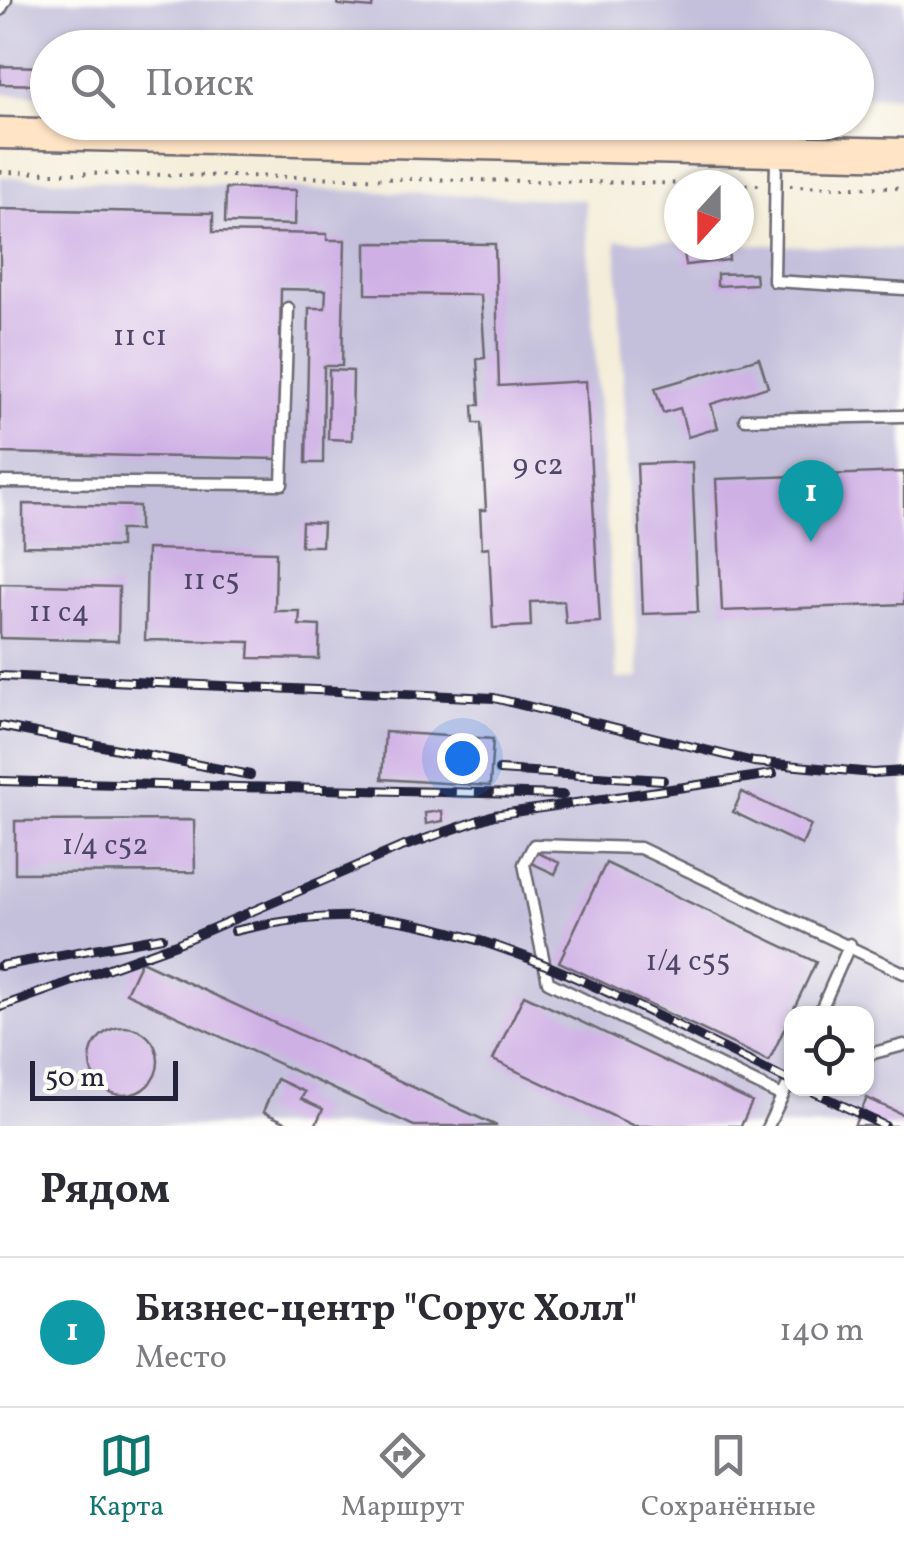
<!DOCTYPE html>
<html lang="ru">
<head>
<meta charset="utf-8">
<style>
	:root { --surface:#fff; --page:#f7f7f7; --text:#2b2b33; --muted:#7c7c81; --line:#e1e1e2; --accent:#0f766e }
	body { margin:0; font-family:Vollkorn,serif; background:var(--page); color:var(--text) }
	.controls { position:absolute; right:30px; bottom:30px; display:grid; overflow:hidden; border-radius:20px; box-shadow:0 2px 8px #0004 }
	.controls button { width:90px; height:90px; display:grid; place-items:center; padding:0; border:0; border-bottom:2px solid var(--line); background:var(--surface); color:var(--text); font:50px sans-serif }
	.compass { position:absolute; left:664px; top:170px; width:90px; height:90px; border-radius:50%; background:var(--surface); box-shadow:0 2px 8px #0004; rotate:201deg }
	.scale { position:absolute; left:30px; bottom:25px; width:148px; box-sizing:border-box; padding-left:10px; border:5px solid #22223b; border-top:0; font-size:28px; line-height:35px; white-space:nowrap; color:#22223b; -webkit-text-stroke:8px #fdfcf7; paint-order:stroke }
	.you { position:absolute; left:462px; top:758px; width:35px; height:35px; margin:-25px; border:8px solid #fff; border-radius:50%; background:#1a73e8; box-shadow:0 0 0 15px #1a73e833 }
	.badge { display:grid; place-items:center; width:65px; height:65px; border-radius:50%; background:var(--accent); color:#fff; font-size:32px; font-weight:700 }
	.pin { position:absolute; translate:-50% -82px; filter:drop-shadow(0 2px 5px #0008) }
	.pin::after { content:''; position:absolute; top:52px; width:35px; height:30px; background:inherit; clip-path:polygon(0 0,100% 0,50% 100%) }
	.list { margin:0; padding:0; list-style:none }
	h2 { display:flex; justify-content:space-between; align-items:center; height:130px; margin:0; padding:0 40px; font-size:42px }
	h2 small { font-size:32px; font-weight:400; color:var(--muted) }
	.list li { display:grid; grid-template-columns:65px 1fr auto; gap:30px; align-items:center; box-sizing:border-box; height:150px; padding:0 40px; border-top:2px solid var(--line) }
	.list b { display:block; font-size:38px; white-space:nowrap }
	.list p { margin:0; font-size:32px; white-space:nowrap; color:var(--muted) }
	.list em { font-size:32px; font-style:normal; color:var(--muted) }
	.icon { flex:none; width:55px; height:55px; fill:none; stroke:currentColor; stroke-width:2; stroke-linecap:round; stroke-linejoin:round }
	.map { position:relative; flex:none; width:904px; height:1126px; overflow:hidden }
	.search { position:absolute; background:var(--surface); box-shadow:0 2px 8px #0004; left:30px; right:30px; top:30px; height:110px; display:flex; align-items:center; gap:25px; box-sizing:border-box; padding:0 35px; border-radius:55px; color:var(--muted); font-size:38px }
	.sheet { height:280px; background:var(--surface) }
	nav { display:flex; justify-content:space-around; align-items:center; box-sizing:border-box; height:140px; border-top:2px solid var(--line); background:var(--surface); font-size:28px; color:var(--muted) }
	nav a { display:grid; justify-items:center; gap:5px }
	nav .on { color:var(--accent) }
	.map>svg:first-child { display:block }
</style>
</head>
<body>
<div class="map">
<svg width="904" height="1126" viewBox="0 0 904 1126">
	<rect width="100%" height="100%" fill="#fdfcf7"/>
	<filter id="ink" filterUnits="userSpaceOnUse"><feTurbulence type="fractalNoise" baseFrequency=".01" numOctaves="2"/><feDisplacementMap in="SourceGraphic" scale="20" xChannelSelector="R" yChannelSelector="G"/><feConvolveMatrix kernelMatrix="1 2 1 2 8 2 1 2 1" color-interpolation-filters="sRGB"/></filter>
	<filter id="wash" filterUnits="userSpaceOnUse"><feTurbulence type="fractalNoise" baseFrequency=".0048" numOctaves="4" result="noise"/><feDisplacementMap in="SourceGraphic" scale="40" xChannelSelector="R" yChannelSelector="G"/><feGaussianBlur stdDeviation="2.25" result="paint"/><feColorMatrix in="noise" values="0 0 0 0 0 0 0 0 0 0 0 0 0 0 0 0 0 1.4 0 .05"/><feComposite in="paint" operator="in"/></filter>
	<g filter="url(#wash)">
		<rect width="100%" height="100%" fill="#f4edd9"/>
		<g fill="#c4c0db" fill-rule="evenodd">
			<path d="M0,0h904v96l-47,1 -1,-49h-808l-1,47 -47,-1z"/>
			<path d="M0,177l585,23 32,479 22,-1 -23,-438 288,9v877h-904zM792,1014h74v74h-74z"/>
		</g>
		<g id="blocks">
			<g fill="#cfb0e5">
				<path d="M339,0h34l-1,8 -34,-3z"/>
				<path d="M464,37l52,3 -1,8h-52z"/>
				<path d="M0,66l48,1v18l-48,-1z"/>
				<path d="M226,188l70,2 -1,35 -70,-2z"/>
				<path d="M0,209l213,4v19l114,2v6h18l-3,126h-18l-1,97h-17l3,-155h16l1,-18 -45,-1 -3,170 -278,-6z"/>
				<path d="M366,243l129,1 4,142 87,-5 14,241 -34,2 -2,-23 -34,1 1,24 -38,2 -4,-81 -7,1 -2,-38h6l-5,-87h-7l-1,-18h7l-3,-46 8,-1 -4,-63 -115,-1z"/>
				<path d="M683,245h45l1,15 -43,5z"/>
				<path d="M755,273l1,11 -39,2v-12z"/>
				<path d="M759,358l9,29 -57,17 7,24 -30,9 -8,-29 -17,5 -8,-25z"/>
				<path d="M329,370l24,1 -1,69 -24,-1z"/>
				<path d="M692,462l6,150 -55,2 -6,-150z"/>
				<path d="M904,472v132l-182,7 -6,-132z"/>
				<path d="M23,504l116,2v24h-19v17l-97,-1z"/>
				<path d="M302,522l21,1 -1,23h-21z"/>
				<path d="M147,549l129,3 -1,59h25l-1,14 21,1 -1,33 -70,-1 1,-16 -105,-2z"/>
				<path d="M0,584l119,3 -1,54 -118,-3z"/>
				<path d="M385,732l108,7 -3,47 -108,-7z"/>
				<path d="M742,792l69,33 -9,20 -69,-33z"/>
				<path d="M442,811l1,10 -17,3 -1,-11z"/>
				<path d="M194,820l1,52 -180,1v-52z"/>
				<path d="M536,852l24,11 -5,11 -24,-11z"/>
				<path d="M606,863l210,99 -47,99 -210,-99z"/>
				<path d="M141,961l356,165h-83l-288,-133z"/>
				<path d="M524,995l228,107 -11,24h-107l-141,-66z"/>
				<circle cx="124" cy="1061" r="34"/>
				<path d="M277,1079l28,13 -4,7 22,10 -8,17h-21l-31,-14z"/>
				<path d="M867,1098l37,17v11h-50z"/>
			</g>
		</g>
	</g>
	<g filter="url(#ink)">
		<use href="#blocks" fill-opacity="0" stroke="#6c6972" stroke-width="2.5"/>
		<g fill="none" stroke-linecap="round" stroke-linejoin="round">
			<defs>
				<g id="lane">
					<path d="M0,10l6,-10"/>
					<path d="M776,157l-2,124 130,8"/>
					<path d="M745,419l159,-3"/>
					<path d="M0,482l282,2 6,-176"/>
					<path d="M819,1014l31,-70"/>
					<path d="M866,1055l38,-10"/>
					<path d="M782,1096l-234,-114 -24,-118 10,-19 106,3 264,125"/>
					<path d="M768,1126l24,-50"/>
				</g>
				<path id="secondary" d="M0,133l904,21"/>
			</defs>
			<use href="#lane" stroke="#6c6972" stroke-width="15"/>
			<use href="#secondary" stroke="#6c6972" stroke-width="35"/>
			<g stroke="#6c6972" stroke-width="4" stroke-dasharray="2.5 8" stroke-linecap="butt">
				<path d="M0,172l760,13"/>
				<path d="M790,186l114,2"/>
			</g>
			<use href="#lane" stroke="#fff" stroke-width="10"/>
			<use href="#secondary" stroke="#ffe4c6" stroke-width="30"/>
			<defs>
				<g id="rail">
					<path d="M0,676l494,22 260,64 119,11 31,-2"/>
					<path d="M0,726l250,49"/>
					<path d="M499,770l164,10"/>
					<path d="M0,781l563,14"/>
					<path d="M234,931c49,-11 103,-18 153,-12 131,17 284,106 405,163"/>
					<path d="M0,966l162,-29"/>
					<path d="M0,1007l176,-63 223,-96 95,-33 279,-41"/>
					<path d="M806,1088l79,38"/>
				</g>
			</defs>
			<use href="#rail" stroke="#22223b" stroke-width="10"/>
			<use href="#rail" stroke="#fdfcf7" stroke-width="6" stroke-dasharray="19" stroke-linecap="butt"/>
		</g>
	</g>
	<g text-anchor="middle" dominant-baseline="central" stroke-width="8" stroke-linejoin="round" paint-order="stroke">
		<g font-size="30" fill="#4d4666">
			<text x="140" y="337">11 с1</text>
			<text x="538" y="466">9 с2</text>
			<text x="211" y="581">11 с5</text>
			<text x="59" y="613">11 с4</text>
			<text x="105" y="846">1/4 с52</text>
			<text x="688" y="962">1/4 с55</text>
		</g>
	</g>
</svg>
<div class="controls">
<button><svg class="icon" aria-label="locate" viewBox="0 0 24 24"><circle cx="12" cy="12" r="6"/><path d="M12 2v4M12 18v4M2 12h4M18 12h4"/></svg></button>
</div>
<svg class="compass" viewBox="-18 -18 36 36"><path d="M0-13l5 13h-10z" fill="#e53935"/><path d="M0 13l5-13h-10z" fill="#7c7c81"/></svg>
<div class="scale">50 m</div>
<div class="you"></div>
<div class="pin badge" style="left:811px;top:542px;background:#0f9aa8">1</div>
<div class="search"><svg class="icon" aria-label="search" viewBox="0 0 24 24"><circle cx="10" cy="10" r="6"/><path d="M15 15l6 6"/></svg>Поиск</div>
</div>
<section class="sheet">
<h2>Рядом<small></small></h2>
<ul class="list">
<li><span class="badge" style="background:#0f9aa8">1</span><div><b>Бизнес-центр &quot;Сорус Холл&quot;</b><p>Место</p></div><em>140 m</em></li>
</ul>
</section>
<nav>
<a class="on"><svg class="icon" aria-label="map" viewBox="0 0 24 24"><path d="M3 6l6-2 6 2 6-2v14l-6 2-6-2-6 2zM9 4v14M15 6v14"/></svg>Карта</a>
<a><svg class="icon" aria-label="directions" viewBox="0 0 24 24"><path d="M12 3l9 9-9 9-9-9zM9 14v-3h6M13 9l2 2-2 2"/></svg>Маршрут</a>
<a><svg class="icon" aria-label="saved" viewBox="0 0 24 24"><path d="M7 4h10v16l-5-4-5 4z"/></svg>Сохранённые</a>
</nav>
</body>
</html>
